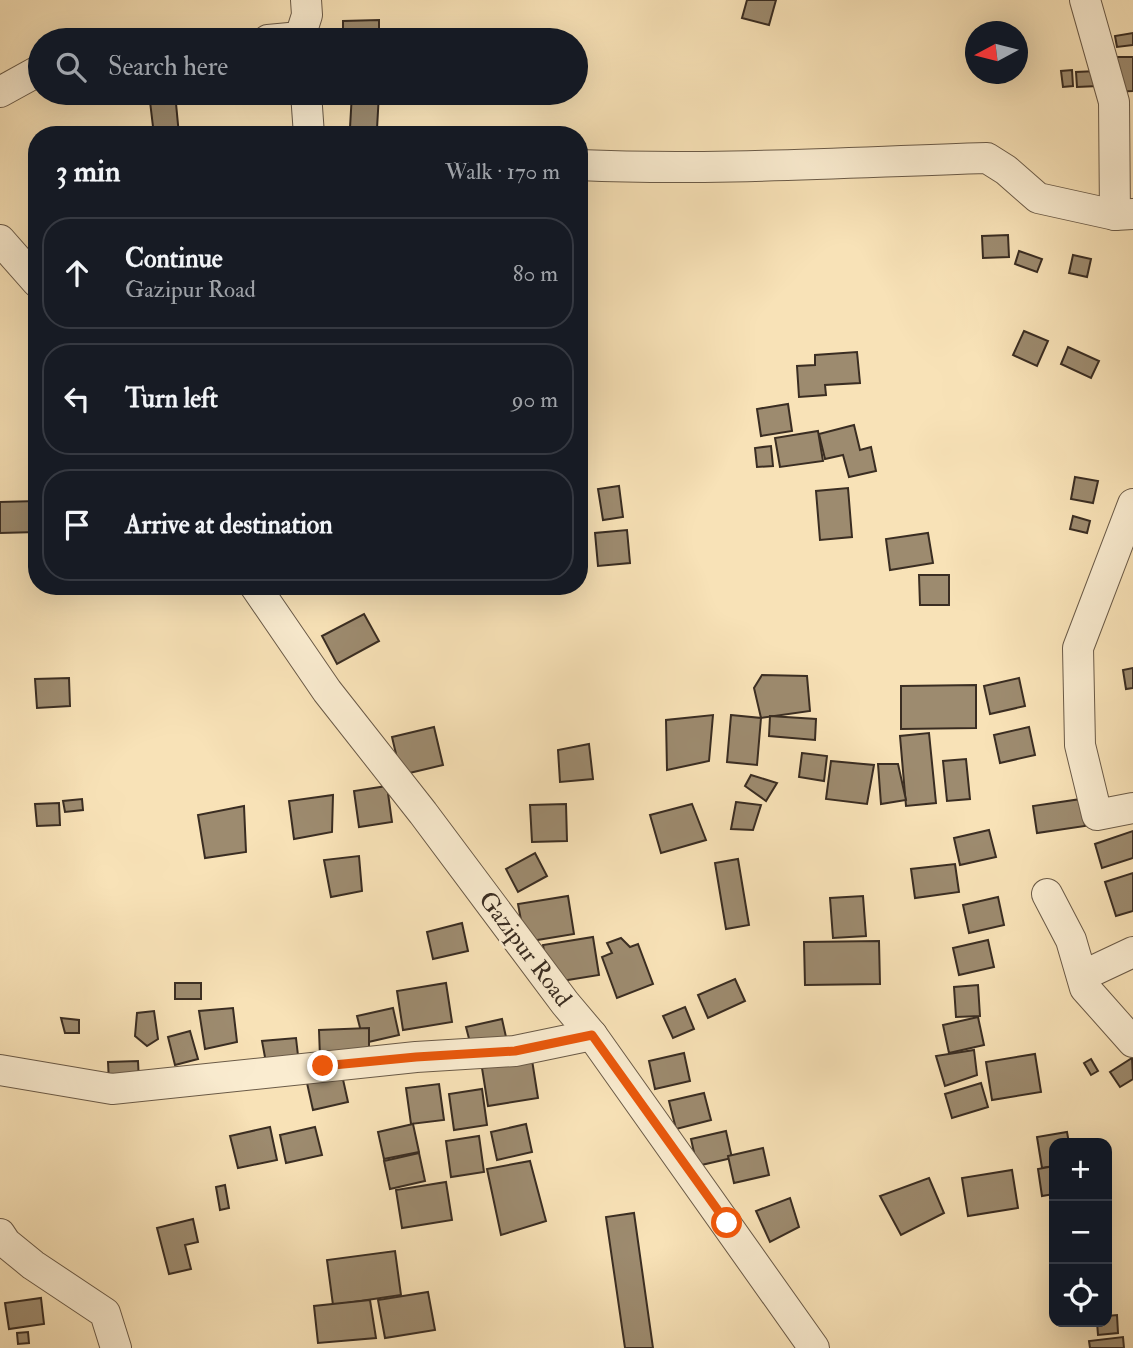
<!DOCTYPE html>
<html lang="en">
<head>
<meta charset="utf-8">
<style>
	:root { --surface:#171b24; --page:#242831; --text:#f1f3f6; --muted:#9ea1a6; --line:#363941 }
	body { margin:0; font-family:"IM FELL Double Pica",serif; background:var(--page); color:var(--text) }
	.controls { position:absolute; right:21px; bottom:21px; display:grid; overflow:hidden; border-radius:14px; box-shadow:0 7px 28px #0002 }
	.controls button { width:63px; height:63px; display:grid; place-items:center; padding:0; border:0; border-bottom:2px solid var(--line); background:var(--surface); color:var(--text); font:35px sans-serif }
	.compass { position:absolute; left:965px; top:21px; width:63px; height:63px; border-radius:50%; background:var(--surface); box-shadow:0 7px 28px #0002; rotate:263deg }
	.stop { position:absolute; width:21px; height:21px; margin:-16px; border:5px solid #ea580c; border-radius:50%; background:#fff }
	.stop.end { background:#ea580c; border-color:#fff; box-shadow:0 2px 7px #0008 }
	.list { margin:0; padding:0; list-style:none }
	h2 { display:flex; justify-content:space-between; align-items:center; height:91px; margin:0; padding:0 28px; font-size:30px }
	h2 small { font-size:23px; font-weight:400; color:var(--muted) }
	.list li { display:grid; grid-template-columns:46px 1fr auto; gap:21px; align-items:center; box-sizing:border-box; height:112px; margin:0 14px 14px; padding:0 14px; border:2px solid var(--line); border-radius:28px }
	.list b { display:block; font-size:26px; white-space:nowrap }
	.list p { margin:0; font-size:23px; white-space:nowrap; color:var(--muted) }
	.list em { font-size:23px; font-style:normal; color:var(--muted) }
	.icon { flex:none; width:38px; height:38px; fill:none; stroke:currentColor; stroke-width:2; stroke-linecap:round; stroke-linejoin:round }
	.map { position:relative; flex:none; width:1133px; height:1348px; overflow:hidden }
	.search { position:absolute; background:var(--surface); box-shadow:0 7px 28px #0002; left:28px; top:28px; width:560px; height:77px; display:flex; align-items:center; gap:18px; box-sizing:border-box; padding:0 24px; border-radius:38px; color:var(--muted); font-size:26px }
	.panel { position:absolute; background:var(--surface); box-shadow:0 7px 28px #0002; left:28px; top:126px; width:560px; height:469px; border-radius:28px }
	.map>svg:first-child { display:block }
</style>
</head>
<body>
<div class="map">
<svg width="1133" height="1348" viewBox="0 0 1133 1348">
	<rect width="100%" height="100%" fill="#f8e2b7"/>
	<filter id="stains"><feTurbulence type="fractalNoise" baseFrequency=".00286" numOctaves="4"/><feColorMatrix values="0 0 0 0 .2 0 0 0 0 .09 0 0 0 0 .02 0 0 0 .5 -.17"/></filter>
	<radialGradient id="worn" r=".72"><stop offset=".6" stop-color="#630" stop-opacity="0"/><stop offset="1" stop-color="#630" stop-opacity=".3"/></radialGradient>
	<g fill="#9d8b6f" stroke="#3a2d22" stroke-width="2">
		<path d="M747,0h29l-7,25 -27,-7z"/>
		<path d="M379,20v20h-36v-19z"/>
		<path d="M1133,33v12l-16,2 -2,-11z"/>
		<path d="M1112,57h21v34l-20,1z"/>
		<path d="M1072,70l1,16 -10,1 -2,-16z"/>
		<path d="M1097,71l1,15 -21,1 -1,-15z"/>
		<path d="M149,93h26l4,42h-25z"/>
		<path d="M352,93h27l-2,36 -27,-1z"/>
		<path d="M1008,235l1,22 -26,1 -1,-22z"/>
		<path d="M1019,251l23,8 -5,13 -22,-8z"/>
		<path d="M1073,255l18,4 -4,18 -18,-4z"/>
		<path d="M1024,331l24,10 -11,25 -24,-11z"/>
		<path d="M1068,347l31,14 -8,17 -30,-14z"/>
		<path d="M857,352l3,31 -35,2 1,10 -27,2 -2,-31 18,-1v-10z"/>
		<path d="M788,404l4,27 -31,5 -4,-27z"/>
		<path d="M854,425l6,25 11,-3 5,24 -27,6 -6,-22 -18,4 -6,-25z"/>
		<path d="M818,431l5,30 -43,6 -5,-29z"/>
		<path d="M771,446l2,20 -16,1 -2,-19z"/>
		<path d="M1075,477l23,4 -5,22 -22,-4z"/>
		<path d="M619,486l4,31 -20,3 -5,-31z"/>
		<path d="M848,488l4,49 -32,3 -4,-49z"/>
		<path d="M37,501v31l-37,1v-31z"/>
		<path d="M1073,516l17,5 -3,12 -17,-4z"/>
		<path d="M627,530l3,33 -32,3 -3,-33z"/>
		<path d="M928,533l5,30 -43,7 -4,-31z"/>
		<path d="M919,575h30v30h-29z"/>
		<path d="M540,586h31l1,4 -31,3z"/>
		<path d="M364,614l15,27 -42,23 -15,-28z"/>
		<path d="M1133,668v20l-7,1 -3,-19z"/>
		<path d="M762,675l45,1 3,35 -49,7 -7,-30z"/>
		<path d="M69,678l1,28 -33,2 -2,-29z"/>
		<path d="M1019,678l6,28 -35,8 -6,-28z"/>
		<path d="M976,685v43l-75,1v-43z"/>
		<path d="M713,715l-4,46 -42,9 -1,-50z"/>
		<path d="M731,715l30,3 -4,47 -30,-3z"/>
		<path d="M770,716l46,3 -1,21 -46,-4z"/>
		<path d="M434,727l9,38 -42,10 -9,-38z"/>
		<path d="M1029,727l6,28 -35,8 -6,-28z"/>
		<path d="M929,733l7,70 -30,3 -6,-70z"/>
		<path d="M589,744l4,35 -33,3 -2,-32z"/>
		<path d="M802,753l25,3 -3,25 -25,-4z"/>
		<path d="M966,759l4,40 -23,2 -4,-40z"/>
		<path d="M831,761l43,4 -7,39 -41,-5z"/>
		<path d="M878,764h20l8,36 -25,4z"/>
		<path d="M751,775l26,8 -11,18 -21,-15z"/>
		<path d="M387,786l5,36 -33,5 -5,-36z"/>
		<path d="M333,795l-1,37 -38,7 -5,-38z"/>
		<path d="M82,799l1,11 -18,2 -2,-11z"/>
		<path d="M1081,799l4,27 -48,7 -4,-27z"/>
		<path d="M736,802l25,3 -8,25 -22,-1z"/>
		<path d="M59,803l1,22 -23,1 -2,-22z"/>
		<path d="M566,804l1,37 -35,1 -2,-37z"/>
		<path d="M692,804l14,36 -45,13 -11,-38z"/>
		<path d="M244,806l2,46 -41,6 -7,-43z"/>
		<path d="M989,830l7,27 -36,8 -6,-27z"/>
		<path d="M1133,831v27l-31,10 -7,-24z"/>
		<path d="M535,853l12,23 -29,16 -12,-23z"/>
		<path d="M359,856l3,35 -31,6 -7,-37z"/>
		<path d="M738,859l11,66 -23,4 -11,-66z"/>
		<path d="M955,864l4,28 -44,6 -4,-29z"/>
		<path d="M1133,873v38l-17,5 -11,-34z"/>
		<path d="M568,896l6,38 -49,8 -7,-38z"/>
		<path d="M863,896l3,40 -33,2 -3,-40z"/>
		<path d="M998,897l6,28 -35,8 -6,-28z"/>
		<path d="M462,923l6,28 -35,8 -6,-27z"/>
		<path d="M593,937l6,38 -50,8 -6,-38z"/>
		<path d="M621,938l9,9 8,-3 15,40 -36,14 -15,-41 10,-4 -5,-10z"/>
		<path d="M988,940l6,27 -35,8 -6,-27z"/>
		<path d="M879,941l1,43 -75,1 -1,-43z"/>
		<path d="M735,979l10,22 -37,17 -10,-23z"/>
		<rect x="175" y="983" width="26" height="16"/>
		<path d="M446,983l6,39 -49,8 -6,-39z"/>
		<path d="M978,985l2,31 -24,1 -2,-30z"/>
		<path d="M685,1007l9,22 -21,9 -10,-22z"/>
		<path d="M233,1008l4,34 -32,7 -6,-38z"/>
		<path d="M393,1008l6,27 -35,8 -7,-27z"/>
		<path d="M154,1011l4,28 -11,7 -12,-10 2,-23z"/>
		<path d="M978,1017l6,28 -35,8 -6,-28z"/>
		<path d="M61,1018l18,2v13h-14z"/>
		<path d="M502,1019l6,27 -35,8 -7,-27z"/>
		<path d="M369,1028v27l-49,2 -1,-27z"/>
		<path d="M190,1031l8,28 -23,6 -7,-28z"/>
		<path d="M296,1038l4,35 -31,6 -7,-38z"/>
		<path d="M974,1050l3,25 -32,11 -9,-30z"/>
		<path d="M684,1053l6,28 -35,8 -6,-28z"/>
		<path d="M1035,1054l6,38 -49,8 -6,-38z"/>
		<path d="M1132,1058l1,21 -13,8 -10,-15z"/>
		<path d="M1091,1059l7,12 -7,4 -7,-12z"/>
		<path d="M532,1060l6,38 -50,8 -6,-38z"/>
		<path d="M138,1061l1,21 -30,1 -1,-21z"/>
		<path d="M342,1075l6,27 -35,8 -6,-27z"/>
		<path d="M981,1083l7,24 -36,11 -7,-24z"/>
		<path d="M439,1084l5,36 -33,4 -5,-36z"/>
		<path d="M482,1089l5,36 -33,5 -5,-36z"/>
		<path d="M704,1093l7,27 -35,9 -7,-28z"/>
		<path d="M413,1124l6,28 -35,7 -6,-27z"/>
		<path d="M526,1124l6,28 -35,8 -6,-28z"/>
		<path d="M270,1127l7,33 -39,8 -8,-32z"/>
		<path d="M315,1127l7,28 -36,8 -6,-28z"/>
		<path d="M726,1131l6,27 -35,8 -6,-27z"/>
		<path d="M1067,1132l2,11h-15v23l-12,2 -5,-31z"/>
		<path d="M479,1136l5,36 -33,5 -5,-36z"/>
		<path d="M763,1148l6,27 -35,8 -6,-27z"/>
		<path d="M419,1153l6,28 -35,8 -6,-28z"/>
		<path d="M530,1161l16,60 -45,14 -14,-66z"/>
		<path d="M1054,1166v28l-12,2 -4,-27z"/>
		<path d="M1012,1170l6,38 -50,8 -6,-38z"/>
		<path d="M929,1178l15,35 -43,22 -21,-39z"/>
		<path d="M446,1182l6,38 -50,8 -6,-38z"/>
		<path d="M225,1185l4,23 -9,2 -4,-23z"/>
		<path d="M790,1198l9,29 -29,15 -14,-31z"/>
		<path d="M634,1213l19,135h-28l-19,-131z"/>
		<path d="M193,1219l5,23 -13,3 6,24 -22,5 -12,-46z"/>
		<path d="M395,1251l6,44 -68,10 -6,-45z"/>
		<path d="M428,1292l7,38 -50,8 -7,-38z"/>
		<path d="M41,1298l3,26 -35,5 -4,-26z"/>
		<path d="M370,1300l6,38 -58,5 -4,-37z"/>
		<path d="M1117,1315l1,18 -20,2 -1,-13h10v-6z"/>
		<path d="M28,1332l1,11 -11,1 -1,-11z"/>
		<path d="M1123,1337l1,11h-34l-1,-7z"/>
	</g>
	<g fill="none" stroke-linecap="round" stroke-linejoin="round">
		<defs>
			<g id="minor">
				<path d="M1085,0l29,102 1,113"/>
				<path d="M268,40l32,-3 7,-22 -1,-15"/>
				<path d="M0,92l40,-22"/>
				<path d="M306,93l3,42"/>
				<path d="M579,165c136,6 272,-3 408,-7l19,12 32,28 77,17 18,-1"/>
				<path d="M0,240l37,42"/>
				<path d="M1133,504l-55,144 2,97 17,70 36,-7"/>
				<path d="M255,586l72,105 96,122 142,190 27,32 222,313"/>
				<path d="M1047,894l24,46 14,48 48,54"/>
				<path d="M1082,976l51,-24"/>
				<path d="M0,1070l112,19 304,-32 99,-6 77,-16"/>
				<path d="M0,1234l6,9 27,22 72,48 11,35"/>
			</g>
		</defs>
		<use href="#minor" stroke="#6a5a47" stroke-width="32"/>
		<use href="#minor" stroke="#faecd0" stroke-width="30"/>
	</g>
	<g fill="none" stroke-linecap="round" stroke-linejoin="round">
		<path stroke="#ea580c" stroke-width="9" d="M323,1066l93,-9 99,-6 77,-16 135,188"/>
	</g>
	<g text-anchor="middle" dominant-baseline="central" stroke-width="5" stroke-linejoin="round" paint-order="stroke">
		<g font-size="24" fill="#3a2d22" stroke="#faecd0">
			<text transform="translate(525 949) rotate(53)">Gazipur Road</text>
		</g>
	</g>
	<rect width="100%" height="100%" filter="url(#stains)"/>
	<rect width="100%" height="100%" fill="url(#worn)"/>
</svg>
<div class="controls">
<button>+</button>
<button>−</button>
<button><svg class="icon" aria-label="locate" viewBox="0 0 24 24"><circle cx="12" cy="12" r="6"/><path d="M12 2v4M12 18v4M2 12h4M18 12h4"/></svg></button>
</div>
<svg class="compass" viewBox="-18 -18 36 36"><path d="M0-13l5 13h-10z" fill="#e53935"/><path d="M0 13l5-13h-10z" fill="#9ea1a6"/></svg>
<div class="stop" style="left:727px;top:1223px"></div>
<div class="stop end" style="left:323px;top:1066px"></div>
<div class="search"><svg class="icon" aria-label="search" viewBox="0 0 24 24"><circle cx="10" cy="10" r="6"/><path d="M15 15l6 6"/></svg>Search here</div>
<section class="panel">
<h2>3 min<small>Walk · 170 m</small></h2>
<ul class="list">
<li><svg class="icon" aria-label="ahead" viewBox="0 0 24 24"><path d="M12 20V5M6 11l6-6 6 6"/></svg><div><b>Continue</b><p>Gazipur Road</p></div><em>80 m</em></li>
<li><svg class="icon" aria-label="left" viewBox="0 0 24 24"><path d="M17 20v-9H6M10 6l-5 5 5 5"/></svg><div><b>Turn left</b></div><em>90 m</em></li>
<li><svg class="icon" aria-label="arrive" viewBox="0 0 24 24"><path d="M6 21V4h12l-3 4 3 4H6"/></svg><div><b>Arrive at destination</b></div></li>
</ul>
</section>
</div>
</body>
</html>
